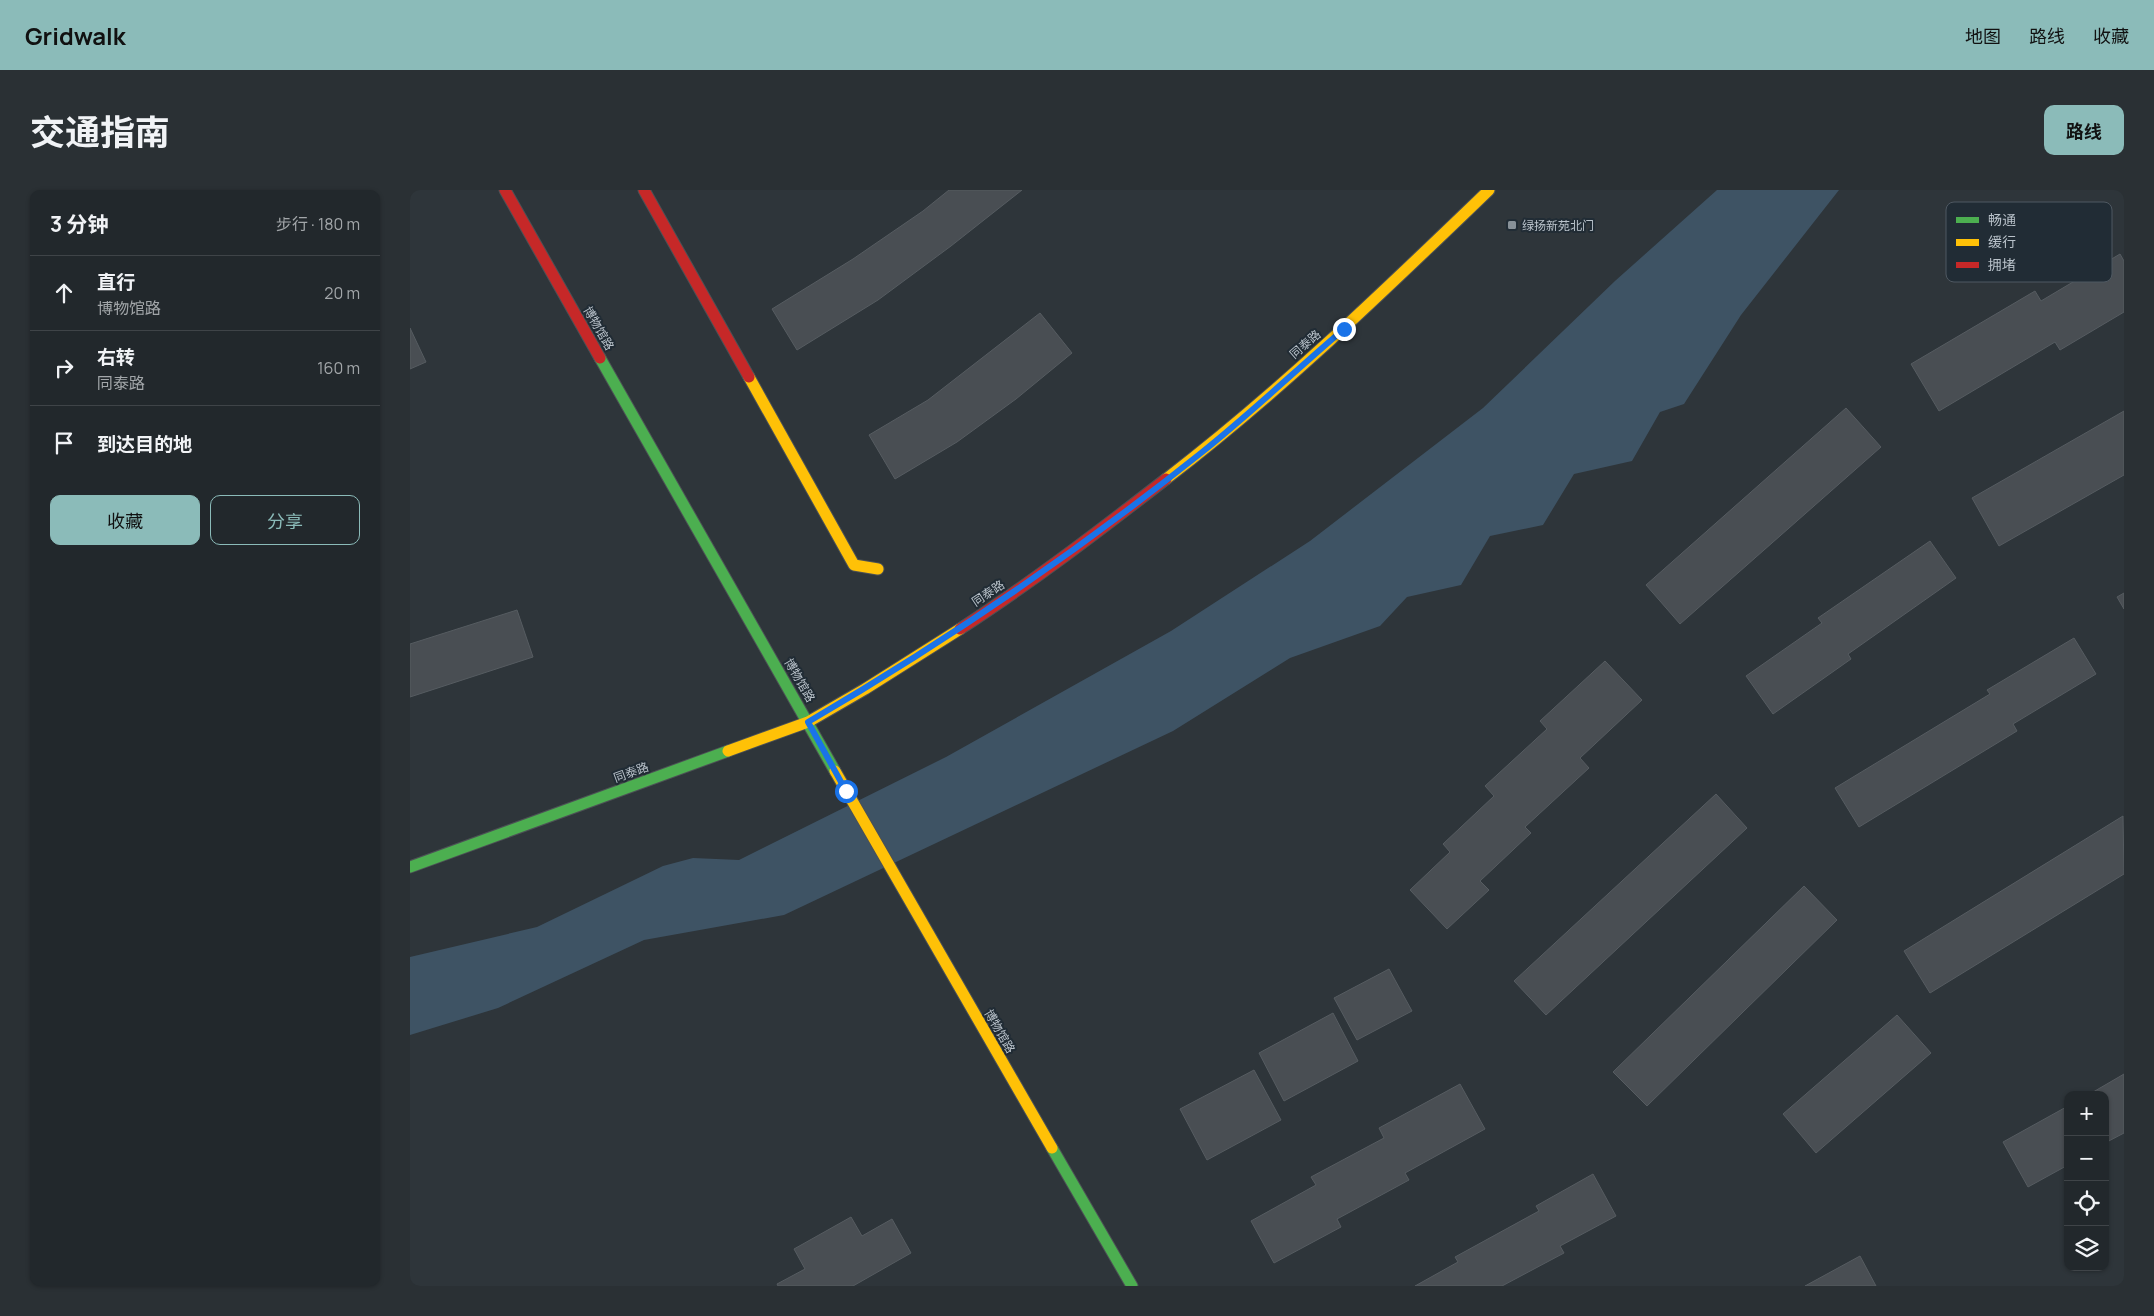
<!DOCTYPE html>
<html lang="zh">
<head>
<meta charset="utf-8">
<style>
	:root { --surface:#22282c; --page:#2a3034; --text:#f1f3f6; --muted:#a2a6a9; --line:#3f4448; --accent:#8bbbb9 }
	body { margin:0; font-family:Manrope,"Noto Sans SC",sans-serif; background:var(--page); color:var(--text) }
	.controls { position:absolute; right:15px; bottom:15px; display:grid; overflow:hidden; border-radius:10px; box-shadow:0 1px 4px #0004 }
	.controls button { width:45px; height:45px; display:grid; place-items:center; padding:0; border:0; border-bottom:1px solid var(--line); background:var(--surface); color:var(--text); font:25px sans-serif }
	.stop { position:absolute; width:15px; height:15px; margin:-11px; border:4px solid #1a73e8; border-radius:50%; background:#fff }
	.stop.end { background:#1a73e8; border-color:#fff; box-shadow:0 1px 5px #0008 }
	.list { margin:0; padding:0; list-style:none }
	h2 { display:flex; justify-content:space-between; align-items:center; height:65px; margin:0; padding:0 20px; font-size:21px }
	h2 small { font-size:16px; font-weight:400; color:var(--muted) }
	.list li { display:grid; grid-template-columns:32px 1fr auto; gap:15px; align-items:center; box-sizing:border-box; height:75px; padding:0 20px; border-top:1px solid var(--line) }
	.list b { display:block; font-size:19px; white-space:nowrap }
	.list p { margin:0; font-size:16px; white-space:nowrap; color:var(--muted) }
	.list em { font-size:16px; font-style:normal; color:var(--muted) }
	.actions { display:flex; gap:10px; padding:15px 20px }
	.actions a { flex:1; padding:11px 0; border:1px solid var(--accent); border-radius:10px; text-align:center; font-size:18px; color:var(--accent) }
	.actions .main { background:var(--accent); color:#111 }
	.icon { flex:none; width:28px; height:28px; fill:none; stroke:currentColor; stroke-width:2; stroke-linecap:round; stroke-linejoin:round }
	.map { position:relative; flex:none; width:1714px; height:1096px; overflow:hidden; border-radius:10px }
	header { display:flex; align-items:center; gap:30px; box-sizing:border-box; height:70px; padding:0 25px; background:var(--accent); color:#111 }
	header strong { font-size:24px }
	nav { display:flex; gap:28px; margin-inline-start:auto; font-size:18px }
	.intro { display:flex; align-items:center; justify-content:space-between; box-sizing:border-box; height:120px; padding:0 30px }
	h1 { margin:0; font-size:35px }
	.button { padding:12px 22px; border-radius:10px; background:var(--accent); color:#111; font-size:18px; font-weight:700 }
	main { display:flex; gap:30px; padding:0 30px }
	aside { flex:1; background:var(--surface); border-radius:10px; box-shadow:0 1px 4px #0004 }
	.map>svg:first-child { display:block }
</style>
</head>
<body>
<header>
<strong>Gridwalk</strong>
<nav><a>地图</a><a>路线</a><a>收藏</a></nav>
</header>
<div class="intro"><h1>交通指南</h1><a class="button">路线</a></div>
<main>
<aside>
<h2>3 分钟<small>步行 · 180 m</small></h2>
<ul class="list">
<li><svg class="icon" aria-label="ahead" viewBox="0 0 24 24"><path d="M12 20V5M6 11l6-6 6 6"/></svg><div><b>直行</b><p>博物馆路</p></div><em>20 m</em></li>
<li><svg class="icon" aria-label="right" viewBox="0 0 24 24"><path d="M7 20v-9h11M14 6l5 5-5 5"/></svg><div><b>右转</b><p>同泰路</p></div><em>160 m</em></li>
<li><svg class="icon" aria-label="arrive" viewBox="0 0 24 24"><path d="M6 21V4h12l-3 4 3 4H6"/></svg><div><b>到达目的地</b></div></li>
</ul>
<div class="actions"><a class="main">收藏</a><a>分享</a></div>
</aside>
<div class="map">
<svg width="1714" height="1096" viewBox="0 0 1714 1096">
	<rect width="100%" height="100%" fill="#2e353a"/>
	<path fill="#3e5364" d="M1307,0h122l-98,125 -57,89 -24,8 -28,49 -58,13 -31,51 -53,11 -29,49 -54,12 -27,29 -90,32 -117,73 -389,184 -140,25 -146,68 -88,27v-78l127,-30 126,-61 30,-8 46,2 207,-103 225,-126 139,-90 173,-133 132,-127z"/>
	<g fill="#494e53" stroke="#565c61">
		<path d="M539,0h73l-71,56 -73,54 -81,50 -25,-41 81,-50 70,-48z"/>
		<path d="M1710,64l4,7v51l-64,38 -5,-8 -116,69 -28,-47 124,-73 6,10z"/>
		<path d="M630,123l32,40 -56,46 -59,43 -62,37 -26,-44 59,-35z"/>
		<path d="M0,138l16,34 -16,7z"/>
		<path d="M1436,218l35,39 -201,177 -34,-39z"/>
		<path d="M1714,221v64l-125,71 -27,-48z"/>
		<path d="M1520,351l26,37 -108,76 3,5 -78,55 -27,-38 76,-53 -4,-5z"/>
		<path d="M1714,403v16l-7,-12z"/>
		<path d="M107,420l16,47 -123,40v-53z"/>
		<path d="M1664,448l22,36 -83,50 4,7 -158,96 -24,-39 155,-94 -3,-4z"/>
		<path d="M1195,471l37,39 -62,58 9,10 -64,59 6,6 -51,48 9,9 -42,39 -37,-39 40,-38 -7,-8 51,-48 -9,-10 62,-57 -7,-8z"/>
		<path d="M1306,604l31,34 -201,187 -32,-34z"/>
		<path d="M1713,626l1,58 -194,119 -26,-42z"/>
		<path d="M1394,696l33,34 -190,186 -34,-34z"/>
		<path d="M979,779l23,42 -55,29 -23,-42z"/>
		<path d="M923,823l25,48 -74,40 -25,-48z"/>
		<path d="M1487,825l34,38 -115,100 -33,-39z"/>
		<path d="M844,880l27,50 -74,40 -27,-51z"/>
		<path d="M1714,884v59l-19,10v-48h-17z"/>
		<path d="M1050,894l25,45 -80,44 4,7 -72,39 4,8 -67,36 -23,-42 65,-36 -5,-8 73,-39 -5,-10z"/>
		<path d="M1658,916v59l-40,22 -25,-45z"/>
		<path d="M1183,984l23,42 -56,30 4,7 -62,33h-87l43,-24 -3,-5 84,-46 -3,-5z"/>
		<path d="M441,1027l11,19 30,-17 19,34 -58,33h-75l-1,-2 28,-15 -11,-20z"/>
		<path d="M1450,1066l16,30h-71z"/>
	</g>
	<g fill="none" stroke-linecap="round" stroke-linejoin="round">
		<defs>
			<g id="fast">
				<path d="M190,168l235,413"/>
				<path d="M0,677l318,-116"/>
				<path d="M642,958l80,138"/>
			</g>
			<g id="slow">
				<path d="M339,187l105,188 24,4"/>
				<path d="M756,289c115,-88 219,-189 323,-289"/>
				<path d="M318,561l80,-29 57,-33 95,-60"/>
				<path d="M425,581l217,377"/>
			</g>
			<g id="jam">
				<path d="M95,0l95,168"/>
				<path d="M234,0l105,187"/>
				<path d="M550,439c71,-46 139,-98 206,-150"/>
			</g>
		</defs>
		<use href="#fast" stroke="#4c5155" stroke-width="13"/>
		<use href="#slow" stroke="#4c5155" stroke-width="13"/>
		<use href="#jam" stroke="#4c5155" stroke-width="13"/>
		<use href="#fast" stroke="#4caf50" stroke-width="11"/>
		<use href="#slow" stroke="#ffc107" stroke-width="11"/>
		<use href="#jam" stroke="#c62828" stroke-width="11"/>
	</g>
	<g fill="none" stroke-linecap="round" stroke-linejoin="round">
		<path stroke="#1a73e8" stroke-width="6" d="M436,601l-38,-69c137,-80 269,-170 393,-269 49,-39 95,-83 143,-124"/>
	</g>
	<rect fill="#889198" stroke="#212c35" stroke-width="2" x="1097" y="30" width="10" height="10" rx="2.5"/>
	<g text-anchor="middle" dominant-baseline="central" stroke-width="4" stroke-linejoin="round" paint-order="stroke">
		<g font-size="12" fill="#b9c2ca" stroke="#212c35" text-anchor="start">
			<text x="1112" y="35">绿扬新苑北门</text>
		</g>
		<g font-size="12" fill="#b9c2ca" stroke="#212c35">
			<text transform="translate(189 138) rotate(60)">博物馆路</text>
			<text transform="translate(895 154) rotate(-41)">同泰路</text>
			<text transform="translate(578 403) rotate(-34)">同泰路</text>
			<text transform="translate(390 490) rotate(60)">博物馆路</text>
			<text transform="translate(221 582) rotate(-20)">同泰路</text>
			<text transform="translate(590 841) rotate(60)">博物馆路</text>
		</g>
	</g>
	<rect x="1536" y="12" width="166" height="80" rx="8" fill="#212c35" stroke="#4f5962" stroke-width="1"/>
	<rect x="1546" y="27" width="23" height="6" fill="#4caf50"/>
	<rect x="1546" y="49" width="23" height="7" fill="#ffc107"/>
	<rect x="1546" y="72" width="23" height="6" fill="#c62828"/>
	<g font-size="14" fill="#b9c2ca">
		<text x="1578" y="35">畅通</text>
		<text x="1578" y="57">缓行</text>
		<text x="1578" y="80">拥堵</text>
	</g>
</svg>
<div class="controls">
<button>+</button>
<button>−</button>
<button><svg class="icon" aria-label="locate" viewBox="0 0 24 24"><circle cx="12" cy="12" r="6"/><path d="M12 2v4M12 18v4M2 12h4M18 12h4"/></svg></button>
<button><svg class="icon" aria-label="layers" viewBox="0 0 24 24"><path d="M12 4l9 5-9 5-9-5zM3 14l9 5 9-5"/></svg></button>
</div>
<div class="stop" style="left:436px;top:601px"></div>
<div class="stop end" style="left:934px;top:139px"></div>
</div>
</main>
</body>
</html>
